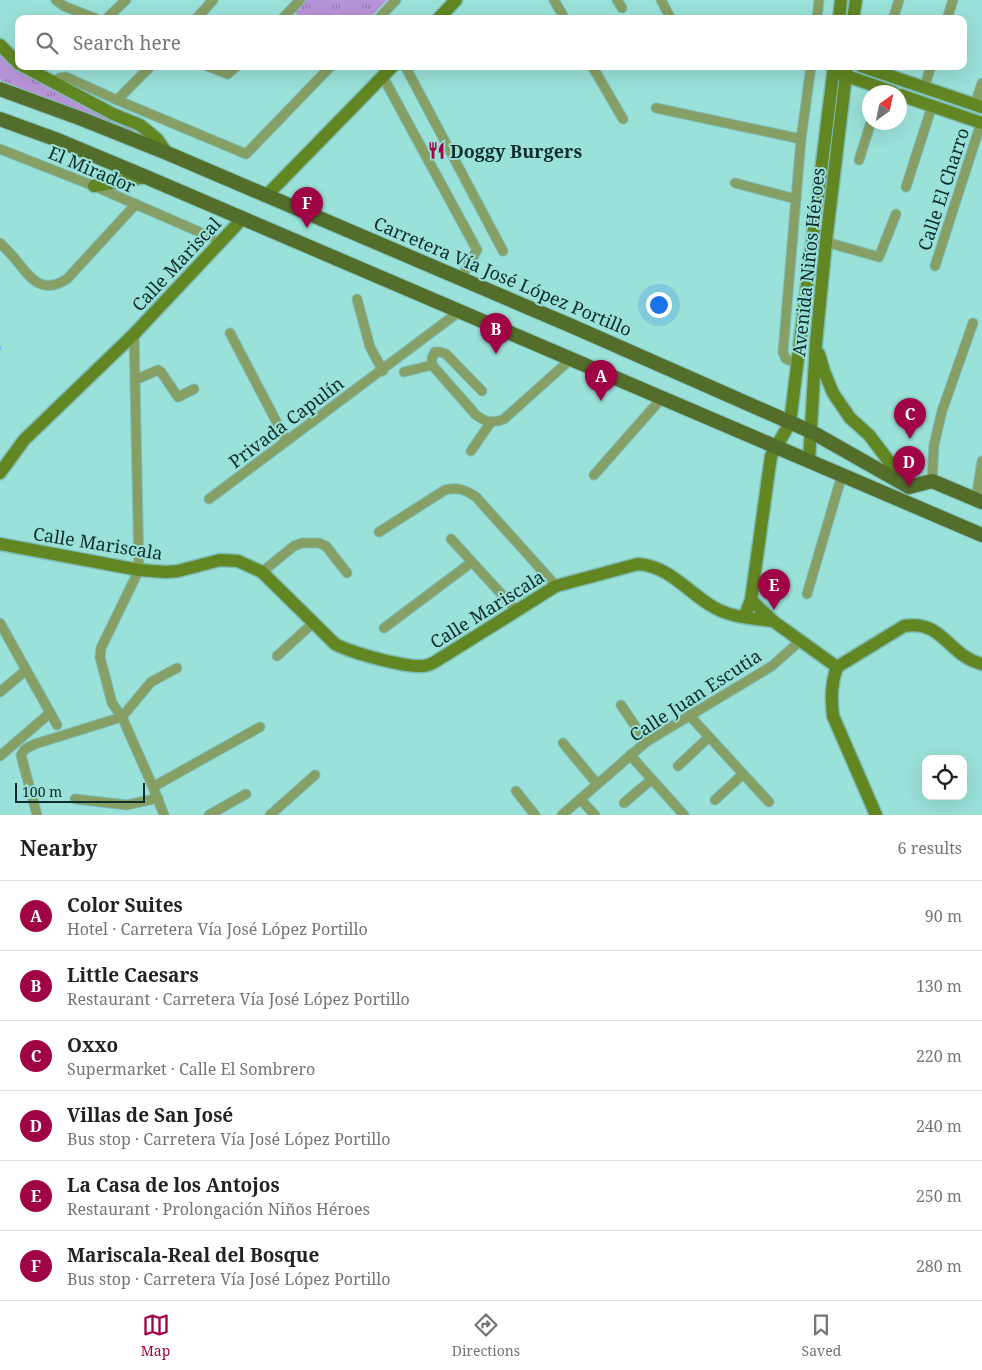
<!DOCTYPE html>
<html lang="en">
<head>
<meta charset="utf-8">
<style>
	:root { --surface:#fff; --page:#f2f2f2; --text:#202124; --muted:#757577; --line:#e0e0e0; --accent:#a00444 }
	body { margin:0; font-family:"Noto Serif",serif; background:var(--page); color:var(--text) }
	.controls { position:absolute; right:15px; bottom:15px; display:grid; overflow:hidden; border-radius:10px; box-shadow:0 5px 20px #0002 }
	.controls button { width:45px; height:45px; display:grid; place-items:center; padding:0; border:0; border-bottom:1px solid var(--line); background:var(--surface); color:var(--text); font:25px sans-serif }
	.compass { position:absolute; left:862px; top:85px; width:45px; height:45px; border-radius:50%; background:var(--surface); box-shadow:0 5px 20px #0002; rotate:33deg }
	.scale { position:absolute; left:15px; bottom:12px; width:130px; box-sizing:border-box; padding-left:5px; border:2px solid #0f2d2b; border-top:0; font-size:14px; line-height:18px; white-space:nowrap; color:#0f2d2b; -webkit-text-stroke:4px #9ae1d9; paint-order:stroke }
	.you { position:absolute; left:658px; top:304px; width:18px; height:18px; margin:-12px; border:4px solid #fff; border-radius:50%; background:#1a73e8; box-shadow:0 0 0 8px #1a73e833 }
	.badge { display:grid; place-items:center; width:32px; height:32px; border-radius:50%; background:var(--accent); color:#fff; font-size:16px; font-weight:700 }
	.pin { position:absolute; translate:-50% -41px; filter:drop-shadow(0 1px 2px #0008) }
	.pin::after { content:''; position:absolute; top:26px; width:18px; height:15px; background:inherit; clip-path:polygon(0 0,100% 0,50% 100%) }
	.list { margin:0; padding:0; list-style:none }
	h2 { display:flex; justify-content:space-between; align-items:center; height:65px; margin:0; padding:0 20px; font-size:21px }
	h2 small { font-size:16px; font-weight:400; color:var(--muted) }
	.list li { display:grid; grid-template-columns:32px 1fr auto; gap:15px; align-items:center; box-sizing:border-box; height:70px; padding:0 20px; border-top:1px solid var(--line) }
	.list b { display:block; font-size:19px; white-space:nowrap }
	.list p { margin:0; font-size:16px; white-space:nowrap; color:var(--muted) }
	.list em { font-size:16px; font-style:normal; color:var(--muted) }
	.icon { flex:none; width:28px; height:28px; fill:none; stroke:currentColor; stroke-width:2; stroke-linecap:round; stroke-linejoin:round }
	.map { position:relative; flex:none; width:982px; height:815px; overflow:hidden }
	.search { position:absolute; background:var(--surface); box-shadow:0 5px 20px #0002; left:15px; right:15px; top:15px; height:55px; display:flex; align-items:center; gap:12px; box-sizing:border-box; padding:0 18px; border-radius:10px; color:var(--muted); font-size:19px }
	.sheet { height:485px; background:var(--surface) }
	nav { display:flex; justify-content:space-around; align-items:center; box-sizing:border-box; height:70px; border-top:1px solid var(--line); background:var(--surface); font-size:14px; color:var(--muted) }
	nav a { display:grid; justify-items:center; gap:2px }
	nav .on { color:var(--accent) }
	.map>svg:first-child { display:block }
</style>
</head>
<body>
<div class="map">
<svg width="982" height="815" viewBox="0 0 982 815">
	<defs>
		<pattern id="grass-tufts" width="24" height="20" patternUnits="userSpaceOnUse" patternTransform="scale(1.25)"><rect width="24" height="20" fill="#b794d7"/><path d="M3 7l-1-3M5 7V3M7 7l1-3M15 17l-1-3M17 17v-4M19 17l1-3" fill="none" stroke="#9379af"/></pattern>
	</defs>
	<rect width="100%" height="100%" fill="#9ae1d9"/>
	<g fill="url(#grass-tufts)">
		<path d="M306,0h81l-18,19h-69l-5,-7z"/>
		<path d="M0,50l124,74 16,11 -140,-55z"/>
	</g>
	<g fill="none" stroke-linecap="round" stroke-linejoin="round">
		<path stroke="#78b7f2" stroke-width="2.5" d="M0,348v1"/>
		<defs>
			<g id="street">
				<path d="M56,0l8,6 33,13"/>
				<path d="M554,0l11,19"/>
				<path d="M617,0l5,8"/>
				<path d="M661,0l10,19"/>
				<path d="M106,19l20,-19"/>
				<path d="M196,19l17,-19"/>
				<path d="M282,19l18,-19"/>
				<path d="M378,19l18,-19"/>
				<path d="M817,19l2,-19"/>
				<path d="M893,19l6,-19"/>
				<path d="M947,19l6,-19"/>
				<path d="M207,66l21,8 9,-8"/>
				<path d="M405,66l98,185"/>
				<path d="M592,66l31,53"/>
				<path d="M383,77l94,173 -16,28"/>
				<path d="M54,83l5,-5 7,-1 51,23 129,54 85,-88"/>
				<path d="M924,88l7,-22"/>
				<path d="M117,100l34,-34"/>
				<path d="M975,104l7,-21"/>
				<path d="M656,108l145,31"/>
				<path d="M0,149l94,37 117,51"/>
				<path d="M859,160l12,-38"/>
				<path d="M735,183l61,16"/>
				<path d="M906,187l26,-81"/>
				<path d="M826,242l53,15 17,-43"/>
				<path d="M0,243c5,5 11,11 16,17 15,19 26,35 51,19l69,-75"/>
				<path d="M935,266l46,-143"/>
				<path d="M357,299l13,48 13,24"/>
				<path d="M230,333l56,107"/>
				<path d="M134,334l5,236 -38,78 -1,9 12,46 10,14 31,70 11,28"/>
				<path d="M797,363l-11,-4 -3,-7 18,-213 10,-73"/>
				<path d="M404,372l28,-7"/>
				<path d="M135,380l23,-10 3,2 17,25 16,-8"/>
				<path d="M482,391l-36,-37 -6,-2h-5l-3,6v7l44,50c9,7 17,9 28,4l67,-60"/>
				<path d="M471,451l20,-29"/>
				<path d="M594,475l67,-76"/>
				<path d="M932,481l2,-36 8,-34 31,-88"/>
				<path d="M209,499l251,-188"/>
				<path d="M976,499l6,-38"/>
				<path d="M379,532l66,-42c13,-3 21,0 31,7l80,89"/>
				<path d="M451,539l66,72"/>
				<path d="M262,572l32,-26 8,-3h17l7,3 21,27"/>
				<path d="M807,594l35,-119"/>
				<path d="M0,623l57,102"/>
				<path d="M384,628l88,-66"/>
				<path d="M277,656l36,-33"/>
				<path d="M0,692l26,-22"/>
				<path d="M621,705l25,37"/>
				<path d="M689,715l80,87"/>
				<path d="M122,717l29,-35 26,-14"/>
				<path d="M563,743l34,41"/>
				<path d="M630,755l54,60"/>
				<path d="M0,756l50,-43"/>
				<path d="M678,766l31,-29"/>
				<path d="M153,787l107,-60"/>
				<path d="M516,791l19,24"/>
				<path d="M75,799l52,6 31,-7"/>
				<path d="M580,799l15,16"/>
				<path d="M715,800l28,-26"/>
				<path d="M624,803l27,-23"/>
				<path d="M37,815l-16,-60 4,-6 10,-5 87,-27"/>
				<path d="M209,815l37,-21"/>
				<path d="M270,815l45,-40"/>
				<path d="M562,815l84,-73 126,-76 28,-25"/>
			</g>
			<g id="secondary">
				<path d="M438,19l18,-19"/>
				<path d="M839,19l2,-19"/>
				<path d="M853,19l3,-19"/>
				<path d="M0,45l19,19"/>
				<path d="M23,66l90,48 27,11 17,14 10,14"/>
				<path d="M861,66l121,41"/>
				<path d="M838,73l55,19"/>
				<path d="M900,95l82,28"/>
				<path d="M94,186l52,-9"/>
				<path d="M267,195l126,-129"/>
				<path d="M819,354l5,17 9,22 17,25 19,17 38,50"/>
				<path d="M809,461l7,-118 10,-101 21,-176"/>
				<path d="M0,473l24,-33 110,-106 109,-116"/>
				<path d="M0,544l139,26 27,2 12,-1 42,-11 18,1 24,11 73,72c17,9 68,23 87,22 4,0 7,-1 11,-3l123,-77 82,-22c30,2 48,26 72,41 20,13 41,13 63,16"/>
				<path d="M751,600l22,21 64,46"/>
				<path d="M744,617l7,-17 20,-144 19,-33 44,-357"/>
				<path d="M837,667l67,-41c39,-7 44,30 78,38"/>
				<path d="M837,667c-6,17 -6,31 -4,49l43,99"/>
			</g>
			<g id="primary">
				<path d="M0,89l82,30 85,34 407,174 238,105 97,55 23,-6 50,21"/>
				<path d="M0,119l55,20 91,38 836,358"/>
			</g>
		</defs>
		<use href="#street" stroke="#7ebdb6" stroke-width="11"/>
		<use href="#secondary" stroke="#7ebdb6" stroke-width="15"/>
		<use href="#primary" stroke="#7ebdb6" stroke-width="16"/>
		<use href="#street" stroke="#869f64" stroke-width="9"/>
		<use href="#secondary" stroke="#618622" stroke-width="12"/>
		<use href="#primary" stroke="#536d2a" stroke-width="14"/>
	</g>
	<defs>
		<symbol id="restaurant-bare" viewBox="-9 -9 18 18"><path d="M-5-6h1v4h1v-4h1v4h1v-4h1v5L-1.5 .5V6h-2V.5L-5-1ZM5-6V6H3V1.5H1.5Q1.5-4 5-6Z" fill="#a00444" stroke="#9ae1d9" stroke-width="2.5" paint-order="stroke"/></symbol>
	</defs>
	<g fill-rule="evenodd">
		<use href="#restaurant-bare" x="424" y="138" width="25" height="25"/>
	</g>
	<g text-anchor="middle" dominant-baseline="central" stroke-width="4" stroke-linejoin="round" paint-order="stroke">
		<g font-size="18" font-weight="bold" fill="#0f2d2b" stroke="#9ae1d9" text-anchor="start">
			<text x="450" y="151">Doggy Burgers</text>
		</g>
		<g font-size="18" fill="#0f2d2b" stroke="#9ae1d9">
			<text transform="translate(92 169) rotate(23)">El Mirador</text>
			<text transform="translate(943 189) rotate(-72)">Calle El Charro</text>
			<text transform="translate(808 262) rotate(-84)">Avenida Niños Héroes</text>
			<text transform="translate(176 264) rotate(-47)">Calle Mariscal</text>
			<text transform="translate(503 276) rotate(23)">Carretera Vía José López Portillo</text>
			<text transform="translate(286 422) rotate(-37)">Privada Capulín</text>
			<text transform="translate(98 543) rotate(9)">Calle Mariscala</text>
			<text transform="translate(487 609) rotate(-32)">Calle Mariscala</text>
			<text transform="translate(695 695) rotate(-33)">Calle Juan Escutia</text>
		</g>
	</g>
</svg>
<div class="controls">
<button><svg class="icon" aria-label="locate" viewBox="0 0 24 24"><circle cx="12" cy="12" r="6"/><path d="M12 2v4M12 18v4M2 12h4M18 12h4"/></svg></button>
</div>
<svg class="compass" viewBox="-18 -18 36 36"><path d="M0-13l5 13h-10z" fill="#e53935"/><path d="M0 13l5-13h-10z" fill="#757577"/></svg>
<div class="scale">100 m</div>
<div class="you"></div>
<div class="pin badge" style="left:601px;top:401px">A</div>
<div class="pin badge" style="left:496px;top:354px">B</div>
<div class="pin badge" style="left:910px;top:439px">C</div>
<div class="pin badge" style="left:909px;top:487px">D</div>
<div class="pin badge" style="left:774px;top:610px">E</div>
<div class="pin badge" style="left:307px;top:228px">F</div>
<div class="search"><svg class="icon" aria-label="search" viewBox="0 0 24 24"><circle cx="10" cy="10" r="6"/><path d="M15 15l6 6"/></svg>Search here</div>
</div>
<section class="sheet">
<h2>Nearby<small>6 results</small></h2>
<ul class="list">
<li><span class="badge">A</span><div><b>Color Suites</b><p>Hotel · Carretera Vía José López Portillo</p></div><em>90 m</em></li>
<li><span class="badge">B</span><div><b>Little Caesars</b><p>Restaurant · Carretera Vía José López Portillo</p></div><em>130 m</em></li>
<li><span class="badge">C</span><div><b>Oxxo</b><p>Supermarket · Calle El Sombrero</p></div><em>220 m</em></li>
<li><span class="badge">D</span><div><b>Villas de San José</b><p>Bus stop · Carretera Vía José López Portillo</p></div><em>240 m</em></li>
<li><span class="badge">E</span><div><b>La Casa de los Antojos</b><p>Restaurant · Prolongación Niños Héroes</p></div><em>250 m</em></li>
<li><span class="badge">F</span><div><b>Mariscala-Real del Bosque</b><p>Bus stop · Carretera Vía José López Portillo</p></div><em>280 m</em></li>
</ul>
</section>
<nav>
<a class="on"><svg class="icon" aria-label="map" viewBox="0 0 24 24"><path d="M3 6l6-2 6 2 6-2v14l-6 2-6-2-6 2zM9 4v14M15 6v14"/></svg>Map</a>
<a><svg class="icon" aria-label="directions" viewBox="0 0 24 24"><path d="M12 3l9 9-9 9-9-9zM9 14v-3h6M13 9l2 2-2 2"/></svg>Directions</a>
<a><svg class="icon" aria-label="saved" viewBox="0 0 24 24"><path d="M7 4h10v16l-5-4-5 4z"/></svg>Saved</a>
</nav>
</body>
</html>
